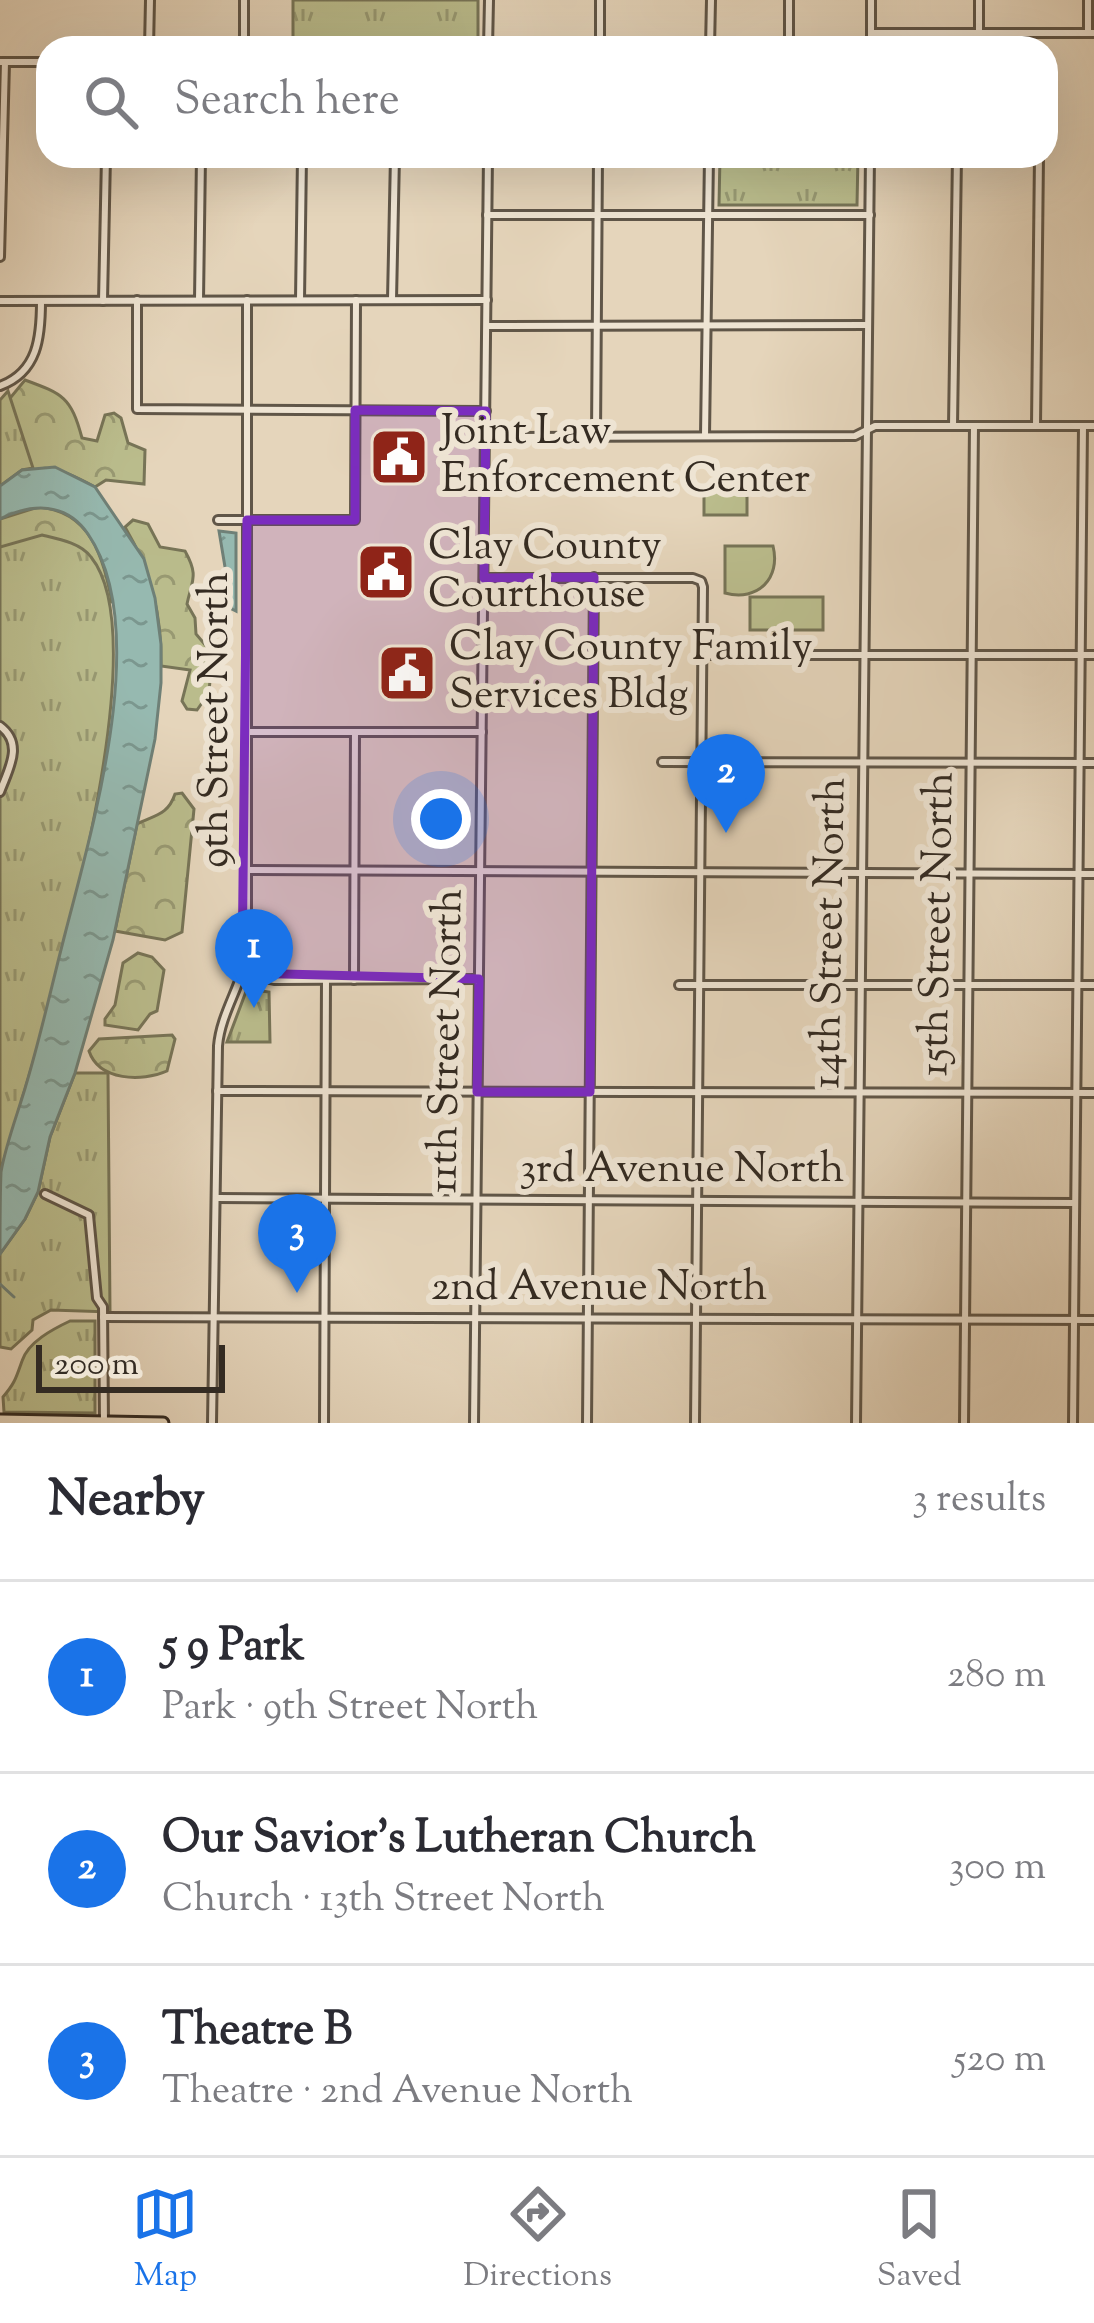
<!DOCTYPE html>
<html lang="en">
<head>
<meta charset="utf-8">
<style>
	:root { --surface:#fff; --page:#f7f7f7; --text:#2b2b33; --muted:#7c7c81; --line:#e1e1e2; --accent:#1a73e8 }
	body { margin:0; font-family:"Sorts Mill Goudy",serif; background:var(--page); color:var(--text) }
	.scale { position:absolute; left:36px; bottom:30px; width:189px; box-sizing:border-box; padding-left:12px; border:6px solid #342b22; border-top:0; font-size:33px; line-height:42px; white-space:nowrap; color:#342b22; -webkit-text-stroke:9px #eee4d3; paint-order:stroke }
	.you { position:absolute; left:441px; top:819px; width:42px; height:42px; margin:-30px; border:9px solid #fff; border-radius:50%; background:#1a73e8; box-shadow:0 0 0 18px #1a73e833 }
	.badge { display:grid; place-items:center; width:78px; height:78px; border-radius:50%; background:var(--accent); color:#fff; font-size:39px; font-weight:700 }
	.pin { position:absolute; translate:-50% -99px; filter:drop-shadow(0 3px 6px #0008) }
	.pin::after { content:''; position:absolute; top:63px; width:42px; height:36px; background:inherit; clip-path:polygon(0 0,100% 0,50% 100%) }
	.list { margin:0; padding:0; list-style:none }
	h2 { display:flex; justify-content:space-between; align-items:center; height:156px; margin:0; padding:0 48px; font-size:51px }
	h2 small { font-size:39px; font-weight:400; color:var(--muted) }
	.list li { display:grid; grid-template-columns:78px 1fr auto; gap:36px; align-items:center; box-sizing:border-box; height:192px; padding:0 48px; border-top:3px solid var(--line) }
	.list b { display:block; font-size:45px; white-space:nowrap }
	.list p { margin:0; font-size:39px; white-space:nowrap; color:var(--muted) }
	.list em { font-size:39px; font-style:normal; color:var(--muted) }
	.icon { flex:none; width:66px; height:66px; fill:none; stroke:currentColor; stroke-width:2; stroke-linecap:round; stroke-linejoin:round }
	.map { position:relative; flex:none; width:1094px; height:1423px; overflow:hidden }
	.search { position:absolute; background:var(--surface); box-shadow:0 12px 48px #0002; left:36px; right:36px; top:36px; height:132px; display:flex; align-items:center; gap:30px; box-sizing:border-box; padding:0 42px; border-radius:36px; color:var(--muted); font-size:45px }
	.sheet { height:732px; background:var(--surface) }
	nav { display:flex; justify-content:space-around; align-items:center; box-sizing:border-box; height:168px; border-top:3px solid var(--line); background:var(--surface); font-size:33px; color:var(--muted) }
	nav a { display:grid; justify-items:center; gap:6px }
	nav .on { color:var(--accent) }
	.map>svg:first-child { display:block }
</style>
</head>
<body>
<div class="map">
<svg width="1094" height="1423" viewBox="0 0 1094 1423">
	<defs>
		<pattern id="forest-crowns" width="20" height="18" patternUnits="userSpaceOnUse" patternTransform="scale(3)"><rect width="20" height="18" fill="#babc8c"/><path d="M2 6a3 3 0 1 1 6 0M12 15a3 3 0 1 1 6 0" fill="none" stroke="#989972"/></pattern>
		<pattern id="park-tufts" width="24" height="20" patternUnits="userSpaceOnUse" patternTransform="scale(3)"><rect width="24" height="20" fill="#babc8c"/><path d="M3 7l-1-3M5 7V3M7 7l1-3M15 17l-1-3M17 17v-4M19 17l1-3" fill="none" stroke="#989972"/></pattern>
		<pattern id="water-ripples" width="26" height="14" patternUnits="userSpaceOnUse" patternTransform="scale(3)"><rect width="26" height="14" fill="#96b9b0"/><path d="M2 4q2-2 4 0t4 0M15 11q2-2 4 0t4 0" fill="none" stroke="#7b978f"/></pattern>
	</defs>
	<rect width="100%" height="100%" fill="#e5d5bb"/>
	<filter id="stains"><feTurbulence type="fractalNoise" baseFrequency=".00167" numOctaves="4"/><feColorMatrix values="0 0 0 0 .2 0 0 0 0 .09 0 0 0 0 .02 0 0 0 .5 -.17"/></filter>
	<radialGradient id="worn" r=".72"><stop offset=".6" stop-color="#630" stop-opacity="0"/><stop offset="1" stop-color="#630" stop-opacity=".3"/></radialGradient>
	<g fill="#babc8c" stroke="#777457" stroke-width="3">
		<rect x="704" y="491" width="43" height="24"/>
		<path d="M725,546h48c8,32 -15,56 -48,47z"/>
		<rect x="750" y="597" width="73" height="33"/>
	</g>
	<g fill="url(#forest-crowns)" stroke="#777457" stroke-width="3">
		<path d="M25,380c38,14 46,17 57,58l15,3 8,-26 9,-2 7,5 7,25 17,7 -1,34 -38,-4 -11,7c-43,-23 -52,-24 -95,-1l6,-83z"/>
		<path d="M38,507c53,4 65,50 74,95l-112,-50v-33z"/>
		<path d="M133,520l15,4 12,23 25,4c14,25 7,29 2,53l8,14 1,16 16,19 -3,40 -12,17 -10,-1 -5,-8 8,-31 -29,-4c1,-51 -10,-95 -36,-139z"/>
		<path d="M182,793l12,16 -12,123 -17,8 -50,-9 22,-107c18,-9 31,-9 38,-30z"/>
		<path d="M138,953l14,4 12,13 -7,41 -7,3 -12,16 -33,-5v-6l10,-14 8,-42z"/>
		<path d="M172,1035l3,4 -8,32c-25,11 -68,10 -78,-20l10,-12z"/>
	</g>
	<g fill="url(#park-tufts)" stroke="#777457" stroke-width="3">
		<rect x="293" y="0" width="185" height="48"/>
		<path d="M720,156h138l-1,49h-138z"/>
		<path d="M8,391l25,77 -11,2 -22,16v-86z"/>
		<path d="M42,535c17,4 39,8 49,22 74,92 -57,502 -91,616v-626z"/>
		<path d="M247,989l22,3 1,50h-43z"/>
		<path d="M75,1073h33l2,239 -59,-2 -18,10 -1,10 -21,19 -11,-2v-93l25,-35 13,-27 12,-55z"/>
		<path d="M70,1321h25v92l-91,-1 -1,-15c12,-14 13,-19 19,-36 6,-19 31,-32 48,-40z"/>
	</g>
	<g fill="url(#water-ripples)" stroke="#6f8077" stroke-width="3">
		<path d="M55,467l40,20 49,72 11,39 6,46v39l-6,56 -42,201 -38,133 -25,64 -12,55 -13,27 -25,35c0,-26 0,-57 1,-82 5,-29 17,-59 25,-87 15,-50 26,-101 39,-151 26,-102 88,-306 23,-400 -22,-32 -56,-31 -88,-15v-33l22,-16z"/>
		<path d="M219,531l17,2v78l-4,-2z"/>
	</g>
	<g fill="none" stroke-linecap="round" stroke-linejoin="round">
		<path stroke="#6f8077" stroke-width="3" d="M0,1284l14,13"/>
		<defs>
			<g id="minor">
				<path d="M871,33h223"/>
				<path d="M979,33v-33"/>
				<path d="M1088,33v-33"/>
				<path d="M149,48l1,-48"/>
				<path d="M244,48v-48"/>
				<path d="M488,48l1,-48"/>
				<path d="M600,48v-48"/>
				<path d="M710,48l1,-48"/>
				<path d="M789,48v-48"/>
				<path d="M871,48v-48"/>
				<path d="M0,62h48"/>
				<path d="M487,215h383"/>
				<path d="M0,257l5,-195"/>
				<path d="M137,300v109l349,2"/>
				<path d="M199,300l2,-144"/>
				<path d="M300,300l2,-144"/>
				<path d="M392,300l3,-144"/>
				<path d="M0,301l487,-1"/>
				<path d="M103,301l3,-145"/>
				<path d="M487,326l380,-1"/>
				<path d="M0,386c38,-14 41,-49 41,-85"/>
				<path d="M953,426l4,-270"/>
				<path d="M1036,426l3,-270"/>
				<path d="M705,436l4,-280"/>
				<path d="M486,437l369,-1 20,-10h219"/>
				<path d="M596,437l2,-281"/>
				<path d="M218,520h137l1,-220"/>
				<path d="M485,578h208l8,3 2,6 -8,836"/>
				<path d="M702,655h392"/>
				<path d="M0,726c24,18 9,42 0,66"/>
				<path d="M247,732h235"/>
				<path d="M662,762l432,1"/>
				<path d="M247,870l847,4"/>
				<path d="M242,973l32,7 204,-1"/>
				<path d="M354,980l1,-248"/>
				<path d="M679,985h415"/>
				<path d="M217,1091l877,2"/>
				<path d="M45,1194l44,21 8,83 6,9 1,116"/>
				<path d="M217,1198l858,5"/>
				<path d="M103,1317l991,3"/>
				<path d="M212,1423l6,-377c3,-35 26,-63 29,-97v-649"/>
				<path d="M324,1423l2,-443"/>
				<path d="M474,1423l14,-1267"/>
				<path d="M587,1423l7,-846"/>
				<path d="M856,1423l14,-1267"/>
				<path d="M964,1423l10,-997"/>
				<path d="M1073,1423l10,-997"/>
			</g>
			<path id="major" d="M0,1420l163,3"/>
		</defs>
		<use href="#minor" stroke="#605648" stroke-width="12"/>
		<use href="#major" stroke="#342b22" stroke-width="15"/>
		<use href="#minor" stroke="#eee4d3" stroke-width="6"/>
		<use href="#major" stroke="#e5d5bb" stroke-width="9"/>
	</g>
	<path fill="#7b2cbf" fill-opacity="0.2" stroke="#7b2cbf" stroke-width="9" stroke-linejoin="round" d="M355,410l131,1 -2,167 110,-1 -4,515h-113l2,-113 -237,-6 5,-453h108z"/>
	<defs>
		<symbol id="civic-square" viewBox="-11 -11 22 22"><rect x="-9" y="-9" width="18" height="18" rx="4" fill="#8f2418" stroke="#eee4d3"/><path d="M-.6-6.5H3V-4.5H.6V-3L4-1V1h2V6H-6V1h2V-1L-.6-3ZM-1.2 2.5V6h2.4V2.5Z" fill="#fff"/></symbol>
	</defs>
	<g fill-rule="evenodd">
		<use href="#civic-square" x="366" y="424" width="66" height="66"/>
		<use href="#civic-square" x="353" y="539" width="66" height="66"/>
		<use href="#civic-square" x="374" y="640" width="66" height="66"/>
	</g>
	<g text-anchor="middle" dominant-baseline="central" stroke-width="12" stroke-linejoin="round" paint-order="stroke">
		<g font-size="42" fill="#342b22" stroke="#eee4d3" text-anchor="start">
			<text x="441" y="433">Joint Law<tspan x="441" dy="48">Enforcement Center</tspan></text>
			<text x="428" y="548">Clay County<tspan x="428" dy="48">Courthouse</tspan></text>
			<text x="449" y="649">Clay County Family<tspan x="449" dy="48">Services Bldg</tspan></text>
		</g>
		<g font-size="42" fill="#342b22" stroke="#eee4d3">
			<text transform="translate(217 720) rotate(-90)">9th Street North</text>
			<text transform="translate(939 924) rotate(-89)">15th Street North</text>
			<text transform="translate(831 933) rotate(-89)">14th Street North</text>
			<text transform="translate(448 1041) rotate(-89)">11th Street North</text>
			<text x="682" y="1171">3rd Avenue North</text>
			<text x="599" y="1289">2nd Avenue North</text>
		</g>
	</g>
	<rect width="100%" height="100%" filter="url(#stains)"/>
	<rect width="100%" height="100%" fill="url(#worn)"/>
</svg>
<div class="scale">200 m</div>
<div class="you"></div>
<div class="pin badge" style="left:254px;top:1008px">1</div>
<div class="pin badge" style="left:726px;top:833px">2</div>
<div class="pin badge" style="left:297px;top:1293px">3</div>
<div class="search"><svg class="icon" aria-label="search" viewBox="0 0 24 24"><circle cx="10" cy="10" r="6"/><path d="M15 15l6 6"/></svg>Search here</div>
</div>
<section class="sheet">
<h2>Nearby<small>3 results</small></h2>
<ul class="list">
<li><span class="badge">1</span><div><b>5 9 Park</b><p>Park · 9th Street North</p></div><em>280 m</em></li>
<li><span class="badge">2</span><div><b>Our Savior's Lutheran Church</b><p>Church · 13th Street North</p></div><em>300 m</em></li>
<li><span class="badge">3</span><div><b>Theatre B</b><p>Theatre · 2nd Avenue North</p></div><em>520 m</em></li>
</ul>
</section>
<nav>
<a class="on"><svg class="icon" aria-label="map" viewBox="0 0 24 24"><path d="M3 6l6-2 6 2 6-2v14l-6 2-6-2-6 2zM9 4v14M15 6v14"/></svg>Map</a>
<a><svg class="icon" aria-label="directions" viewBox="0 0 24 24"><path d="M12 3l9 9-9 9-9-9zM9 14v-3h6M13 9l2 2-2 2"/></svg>Directions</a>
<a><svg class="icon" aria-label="saved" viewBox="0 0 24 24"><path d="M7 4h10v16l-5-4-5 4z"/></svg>Saved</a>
</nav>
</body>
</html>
